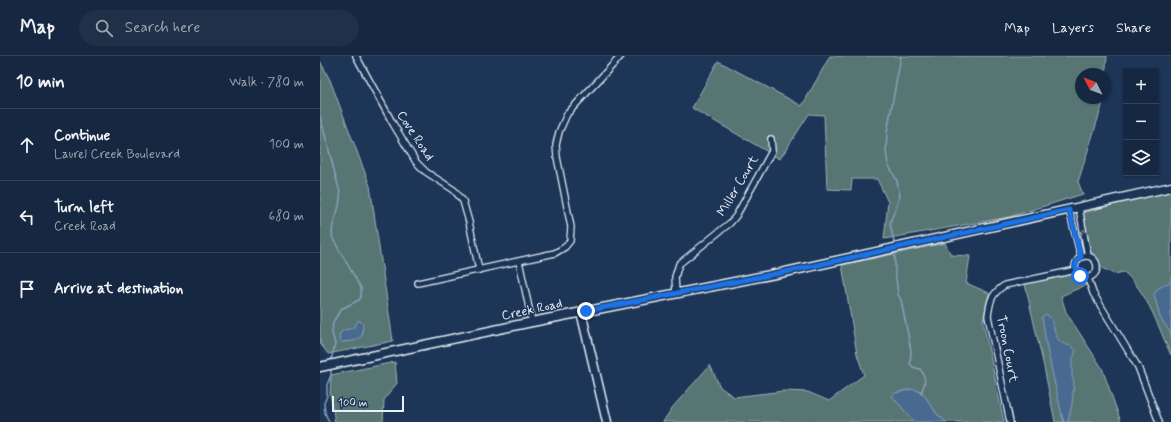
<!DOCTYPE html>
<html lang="en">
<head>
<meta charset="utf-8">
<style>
	:root { --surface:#162841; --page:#1f3048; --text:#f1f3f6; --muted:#9ea6b1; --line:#35445a }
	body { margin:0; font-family:Mynerve,sans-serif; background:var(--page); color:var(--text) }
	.controls { position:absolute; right:12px; top:12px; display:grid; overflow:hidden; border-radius:0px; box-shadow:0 1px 3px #0004 }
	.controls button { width:36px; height:36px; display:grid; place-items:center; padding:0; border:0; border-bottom:1px solid var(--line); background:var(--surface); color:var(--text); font:20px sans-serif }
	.compass { position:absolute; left:755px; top:12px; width:36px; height:36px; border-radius:50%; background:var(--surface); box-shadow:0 1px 3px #0004; rotate:312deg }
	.scale { position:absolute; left:12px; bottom:10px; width:72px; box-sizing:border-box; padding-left:4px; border:2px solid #e8f1f8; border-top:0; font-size:11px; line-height:14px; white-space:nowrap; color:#e8f1f8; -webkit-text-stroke:3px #1d3557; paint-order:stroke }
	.stop { position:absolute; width:12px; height:12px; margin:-9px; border:3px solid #1a73e8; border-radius:50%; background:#fff }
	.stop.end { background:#1a73e8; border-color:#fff; box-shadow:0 1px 4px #0008 }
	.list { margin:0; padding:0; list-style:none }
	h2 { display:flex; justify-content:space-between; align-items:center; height:52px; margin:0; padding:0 16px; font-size:17px }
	h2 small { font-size:13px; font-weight:400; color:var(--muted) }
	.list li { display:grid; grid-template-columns:26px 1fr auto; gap:12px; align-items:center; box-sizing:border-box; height:72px; padding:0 16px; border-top:1px solid var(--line) }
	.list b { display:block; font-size:15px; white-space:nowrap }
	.list p { margin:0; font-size:13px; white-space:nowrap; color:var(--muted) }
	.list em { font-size:13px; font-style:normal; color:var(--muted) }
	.icon { flex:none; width:22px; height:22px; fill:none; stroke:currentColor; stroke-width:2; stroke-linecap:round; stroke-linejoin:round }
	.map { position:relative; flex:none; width:851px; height:366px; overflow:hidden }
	header { display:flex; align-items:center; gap:24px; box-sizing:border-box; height:56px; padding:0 20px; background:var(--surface); border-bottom:1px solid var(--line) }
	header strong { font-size:19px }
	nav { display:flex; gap:22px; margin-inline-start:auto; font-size:14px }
	.search { width:280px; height:36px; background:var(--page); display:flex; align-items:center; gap:10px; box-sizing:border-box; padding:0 14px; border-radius:22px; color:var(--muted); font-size:15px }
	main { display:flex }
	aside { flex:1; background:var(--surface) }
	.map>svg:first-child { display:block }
</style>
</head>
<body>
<header>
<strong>Map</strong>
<div class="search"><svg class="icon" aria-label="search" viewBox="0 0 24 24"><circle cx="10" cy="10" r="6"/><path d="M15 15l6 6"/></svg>Search here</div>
<nav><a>Map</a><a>Layers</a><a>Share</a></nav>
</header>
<main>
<aside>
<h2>10 min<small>Walk · 780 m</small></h2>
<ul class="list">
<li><svg class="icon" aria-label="ahead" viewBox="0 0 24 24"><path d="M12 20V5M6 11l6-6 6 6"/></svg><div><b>Continue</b><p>Laurel Creek Boulevard</p></div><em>100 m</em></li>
<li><svg class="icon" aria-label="left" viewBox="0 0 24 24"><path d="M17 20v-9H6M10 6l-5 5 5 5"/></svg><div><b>Turn left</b><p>Creek Road</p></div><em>680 m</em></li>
<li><svg class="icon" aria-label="arrive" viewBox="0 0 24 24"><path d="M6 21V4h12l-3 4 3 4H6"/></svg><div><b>Arrive at destination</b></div></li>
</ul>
</aside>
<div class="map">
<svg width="851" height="366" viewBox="0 0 851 366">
	<rect width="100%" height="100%" fill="#1d3557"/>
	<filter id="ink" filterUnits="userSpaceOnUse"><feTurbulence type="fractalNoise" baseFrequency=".025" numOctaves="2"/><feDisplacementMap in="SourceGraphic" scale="8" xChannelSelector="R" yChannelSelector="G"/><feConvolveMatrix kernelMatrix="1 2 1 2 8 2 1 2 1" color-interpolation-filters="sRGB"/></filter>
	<g filter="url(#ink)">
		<g fill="#577573" stroke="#a0b3b6">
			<path d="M510,0h277l-2,22v-4h-24v24h22l-1,8 -24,76 5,12 -74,23 -125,22 4,-37 -11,-23h-25l-1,11 -24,-1 -3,-74 -15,-1 -29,45 -88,-51 26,-47 84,45z"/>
			<path d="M0,5l10,19 40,106 23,155 -65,13 -8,-11z"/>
			<path d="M851,132v167c-13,-28 -23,-62 -47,-83l-10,2 -14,-7 -2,-6 -7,-8 -8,-40z"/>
			<path d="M625,187l6,12 19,1 -4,27 23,10 -6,28 21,101h-58l-9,-8 -16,-23 -13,-1 -13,3 -1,4 20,25h-251l9,-14 38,-43 10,22 14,10 50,-6 24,1 21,9 35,-26 -7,-21 -15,-89z"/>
			<path d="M750,218l13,7 3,4 -25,11 5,16 36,56 19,54h-66l-11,-55 -19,-83z"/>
			<path d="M75,306l2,21 -13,17 -1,22h-48l-5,-29 1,-18z"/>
		</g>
		<g fill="#4a6a90" stroke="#89a0ba">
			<path d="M851,225v53l-11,-17 -6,-22 3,-6z"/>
			<path d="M726,258c8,4 7,18 12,25 5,7 14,5 18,12l-4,10v15l2,6 -2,22 -4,18h-4l-2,-6 -15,-67 -5,-32z"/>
			<path d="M39,264l4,4 -1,12 -8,5 -13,1 -2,-3 1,-6 4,-3 9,-2z"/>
			<path d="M593,333l9,3 15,22 9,8h-32l-22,-26 3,-3z"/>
		</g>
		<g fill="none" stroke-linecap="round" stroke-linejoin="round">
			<g stroke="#89a0ba" stroke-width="1.5">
				<path d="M0,60l20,77c2,19 -11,28 -7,46l28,49v9l-2,3 -18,9 -8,13 -1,11 3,11 -4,17"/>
				<path d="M574,186l-4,-19 10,-27 -3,-15 -9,-17 -2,-13 1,-19 14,-76"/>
				<path d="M575,195v21l3,22 3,6 7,35 3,16 -1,13 3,3 7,2c7,8 5,15 1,24"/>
				<path d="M9,366l-4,-9 -1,-10 3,-7v-11l4,-10v-8"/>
			</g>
			<defs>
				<g id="street">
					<path d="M36,0l36,66 24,40 10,10 28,18 9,11 6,21 10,48"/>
					<path d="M759,152l9,48"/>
					<path d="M749,154l12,47"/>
					<circle cx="766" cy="211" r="11"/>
					<path d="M199,205l13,61"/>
					<path d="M768,222l5,15 45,74 21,55"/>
					<path d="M98,227l137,-30 10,-6 5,-6 1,-14 -14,-70 -1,-12 3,-13 8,-18 54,-58"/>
					<path d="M356,237l-1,-16 4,-13 51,-41 6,-7 36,-65 -1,-12"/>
					<path d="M690,366l-22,-106c2,-15 3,-22 17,-31l71,-15"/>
				</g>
				<g id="secondary">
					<path d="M261,256l26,110"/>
					<path d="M0,311l212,-45 258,-51 381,-84"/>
				</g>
			</defs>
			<use href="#street" stroke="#e8f1f8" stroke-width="8"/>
			<use href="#secondary" stroke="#e8f1f8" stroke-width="11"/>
			<use href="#street" stroke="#1d3557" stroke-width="5.5"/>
			<use href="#secondary" stroke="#1d3557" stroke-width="8"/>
		</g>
		<defs><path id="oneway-chevron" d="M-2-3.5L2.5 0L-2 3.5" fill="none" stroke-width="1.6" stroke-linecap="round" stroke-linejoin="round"/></defs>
		<use stroke="#64778f" href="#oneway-chevron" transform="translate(764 176) rotate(-101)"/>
	</g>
	<g fill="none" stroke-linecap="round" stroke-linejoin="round" filter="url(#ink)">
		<path stroke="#1a73e8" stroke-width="5" d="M266,255l204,-40 279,-61 12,47c-7,5 -7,13 -1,19"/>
	</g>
	<g text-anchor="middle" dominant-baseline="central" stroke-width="3" stroke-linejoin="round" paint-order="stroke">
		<g font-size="13" fill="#e8f1f8" stroke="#1d3557">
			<text transform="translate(95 80) rotate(57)">Cove Road</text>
			<text transform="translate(418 130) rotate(-59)">Miller Court</text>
			<text transform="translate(212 254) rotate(-12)">Creek Road</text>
			<text transform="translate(687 293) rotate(79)">Troon Court</text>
		</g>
	</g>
</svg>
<div class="controls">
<button>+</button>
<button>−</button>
<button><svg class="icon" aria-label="layers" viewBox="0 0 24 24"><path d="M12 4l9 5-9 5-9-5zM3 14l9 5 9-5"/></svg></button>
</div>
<svg class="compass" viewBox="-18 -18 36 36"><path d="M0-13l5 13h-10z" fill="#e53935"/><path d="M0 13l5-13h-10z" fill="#9ea6b1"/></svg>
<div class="scale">100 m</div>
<div class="stop" style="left:760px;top:220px"></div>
<div class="stop end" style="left:266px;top:255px"></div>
</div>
</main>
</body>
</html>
